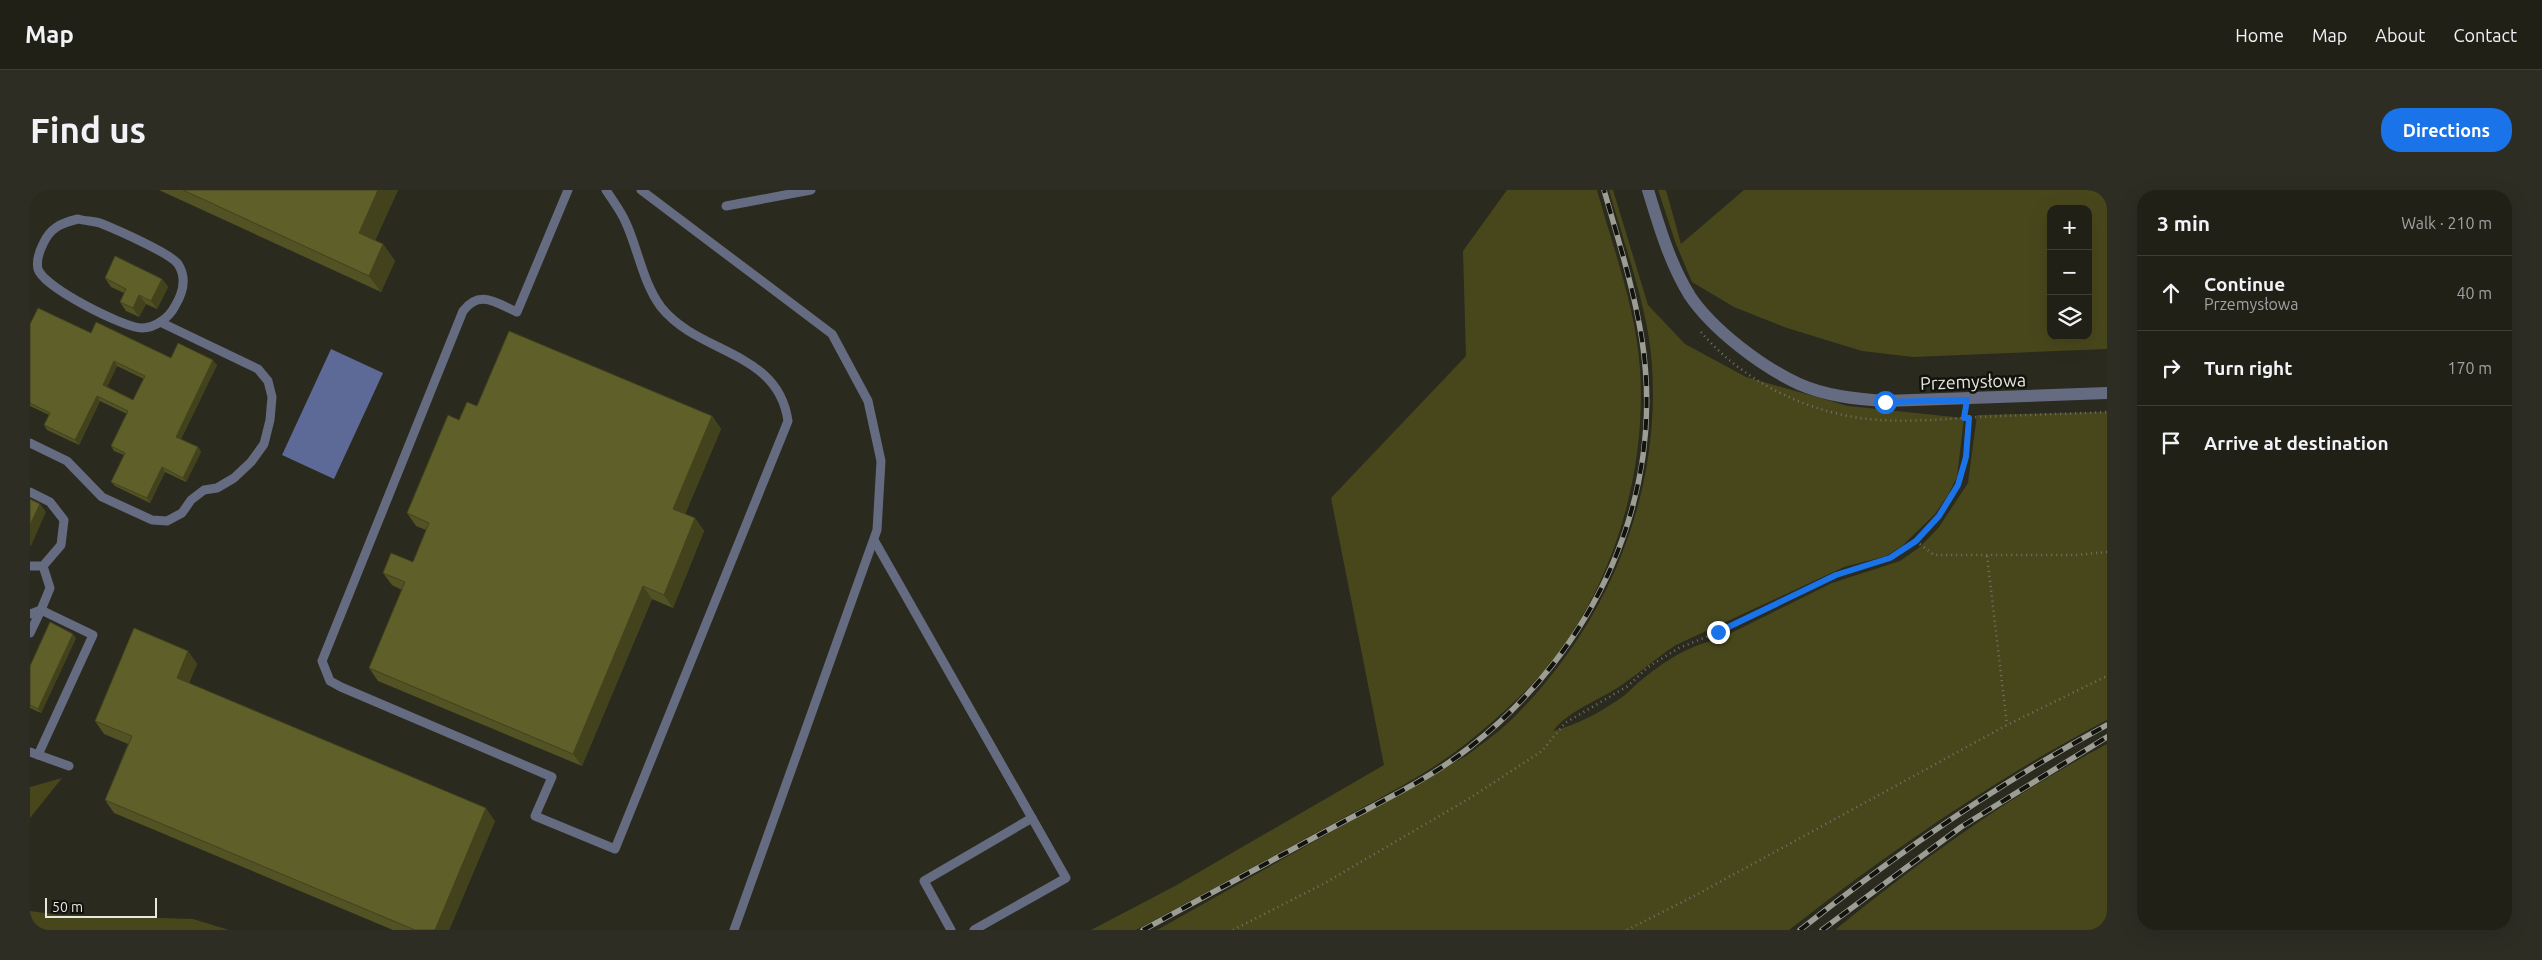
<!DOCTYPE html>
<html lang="en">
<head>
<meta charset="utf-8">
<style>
	:root { --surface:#202017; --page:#2d2d24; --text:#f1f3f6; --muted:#a2a3a1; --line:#3d3e36; --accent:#1a73e8 }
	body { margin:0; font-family:Ubuntu,sans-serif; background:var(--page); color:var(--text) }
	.controls { position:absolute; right:15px; top:15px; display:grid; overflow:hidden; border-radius:10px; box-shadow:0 5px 20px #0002 }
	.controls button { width:45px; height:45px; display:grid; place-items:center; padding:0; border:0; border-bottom:1px solid var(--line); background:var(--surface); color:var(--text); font:25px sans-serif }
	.scale { position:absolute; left:15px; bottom:12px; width:112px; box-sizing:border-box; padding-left:5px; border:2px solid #e6e7df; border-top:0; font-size:14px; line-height:18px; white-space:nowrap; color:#e6e7df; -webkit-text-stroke:4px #13130e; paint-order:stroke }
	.stop { position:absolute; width:15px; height:15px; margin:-11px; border:4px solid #1a73e8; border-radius:50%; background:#fff }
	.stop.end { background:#1a73e8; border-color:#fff; box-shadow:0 1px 5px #0008 }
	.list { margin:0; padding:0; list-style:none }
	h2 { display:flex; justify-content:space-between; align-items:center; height:65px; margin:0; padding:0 20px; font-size:21px }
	h2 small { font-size:16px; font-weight:400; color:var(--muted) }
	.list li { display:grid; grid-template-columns:32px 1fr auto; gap:15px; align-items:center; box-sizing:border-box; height:75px; padding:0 20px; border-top:1px solid var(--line) }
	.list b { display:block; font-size:19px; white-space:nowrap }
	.list p { margin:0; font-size:16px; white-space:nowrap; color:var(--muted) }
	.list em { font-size:16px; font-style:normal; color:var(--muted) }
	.icon { flex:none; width:28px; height:28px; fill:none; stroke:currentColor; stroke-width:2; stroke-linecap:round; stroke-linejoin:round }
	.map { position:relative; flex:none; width:2077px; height:740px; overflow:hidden; border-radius:20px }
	header { display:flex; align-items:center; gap:30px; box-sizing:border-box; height:70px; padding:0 25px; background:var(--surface); border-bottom:1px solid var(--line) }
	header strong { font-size:24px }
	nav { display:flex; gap:28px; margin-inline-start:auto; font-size:18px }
	.intro { display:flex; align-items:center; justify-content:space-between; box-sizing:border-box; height:120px; padding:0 30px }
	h1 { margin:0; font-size:35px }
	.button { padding:12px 22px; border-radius:20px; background:var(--accent); color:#fff; font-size:18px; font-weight:700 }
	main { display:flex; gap:30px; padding:0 30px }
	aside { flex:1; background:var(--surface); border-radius:20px; box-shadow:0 5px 20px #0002 }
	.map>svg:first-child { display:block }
</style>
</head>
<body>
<header>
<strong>Map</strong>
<nav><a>Home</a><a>Map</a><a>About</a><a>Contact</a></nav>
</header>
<div class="intro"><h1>Find us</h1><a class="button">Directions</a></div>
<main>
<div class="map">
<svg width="2077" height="740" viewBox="0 0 2077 740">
	<rect width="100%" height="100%" fill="#2a2a1f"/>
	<g fill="#48471c" fill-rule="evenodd">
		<path d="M1477,0h90c16,58 39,118 43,179 7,106 -28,222 -97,303 -24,27 -52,52 -80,74 -40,31 -86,53 -129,77 -66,36 -132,72 -198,107h-45l84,-44 209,-121 -53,-267 135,-142 -3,-105z"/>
		<path d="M1579,0h4l35,115 37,39 61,33 102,29 116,12 -7,59 -9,18 -13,19 -33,32 -16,10 -42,11 -168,78c-19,12 -35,27 -53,39 -22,16 -53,25 -70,47 24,-6 52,-21 72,-36 5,-4 9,-9 14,-13 23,-19 49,-37 78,-42l115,-57 68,-22 20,-14 19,-20 29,-44 9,-68 130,-3v308c-113,59 -218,132 -318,210h-632l309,-174c14,-11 29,-21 42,-33 96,-92 153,-223 144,-357 -3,-55 -28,-122 -43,-176z"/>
		<path d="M1628,0h8l15,54 63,-54h363v159l-194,8 -51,-6 -75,-23 -53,-21 -42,-25 -16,-38zM2021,19h37v127h-37z"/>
		<path d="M2077,554v186h-272c84,-69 176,-135 272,-186z"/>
		<path d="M32,588l-32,40v-31z"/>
		<path d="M0,721l29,4 134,4 36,11h-199z"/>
	</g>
	<path fill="#5d6997" d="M301,159l52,24 -49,106 -52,-24z"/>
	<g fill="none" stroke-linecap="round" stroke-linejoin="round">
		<g stroke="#73746a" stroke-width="2.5" stroke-dasharray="1 4" stroke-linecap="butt">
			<path d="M1671,142c43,51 112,84 179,88 33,2 66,-1 98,-3 43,-2 86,-3 129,-5"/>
			<path d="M1886,351l18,14h143l30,-3"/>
			<path d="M1957,366l20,169"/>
			<path d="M1203,740l92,-47 145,-85 72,-47 23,-28 63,-37 20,-19 31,-19 54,-22 79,-40 39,-16 38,-12 14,-8 28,-24 27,-41 7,-28 4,-39h-5l1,-8"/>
			<path d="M1597,740l69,-35 311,-170 100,-49"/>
		</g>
		<g stroke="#656b80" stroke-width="9">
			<path d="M538,0l-51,122c-21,-9 -37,-23 -54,-1l-141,350 8,20 11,6 211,90 -17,39 80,33 173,-428c-10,-71 -89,-66 -127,-114 -18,-24 -23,-58 -35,-84 -5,-12 -13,-22 -20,-33"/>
			<path d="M611,0l191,144 36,67 13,60 -4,69 -143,400"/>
			<path d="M696,16l85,-16"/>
			<path d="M48,29c7,2 15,2 22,4 15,6 70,30 78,41 9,14 5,29 -3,42 -6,12 -20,22 -33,22 -18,0 -99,-41 -104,-59 -2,-9 1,-17 5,-25 7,-16 18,-21 35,-25z"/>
			<path d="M0,253l37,18 35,36 50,23 15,1 15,-8 9,-13 13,-10 13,-2 17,-10 17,-16 13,-18 6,-24 2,-23 -4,-16 -10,-12 -98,-47"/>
			<path d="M0,302l20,10 14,18 -3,25 -18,21h-13"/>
			<path d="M844,350l192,338 -92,52"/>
			<path d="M0,424l11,-4 -11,23"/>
			<path d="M0,562l39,14"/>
			<path d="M8,565l55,-120 -52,-25 9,-22 -7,-22"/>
			<path d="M921,740l-27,-49 108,-63"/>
		</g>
		<path stroke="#656b80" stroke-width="12" d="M1618,0c11,36 22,74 42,106 23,34 72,71 109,88 27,12 57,15 86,17l222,-8"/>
		<defs>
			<g id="rail">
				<path d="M1113,740c66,-36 132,-71 198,-107 43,-23 90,-45 129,-76 124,-97 196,-249 172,-407 -8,-51 -24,-101 -38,-150"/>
				<path d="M1770,740c96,-76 199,-147 307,-205"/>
				<path d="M1792,740l139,-103 146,-90"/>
			</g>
		</defs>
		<use href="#rail" stroke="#9c9d93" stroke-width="5.5"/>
		<use href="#rail" stroke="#13130e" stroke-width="4" stroke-dasharray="11" stroke-linecap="butt"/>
	</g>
	<g fill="#525224" fill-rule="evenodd">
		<path d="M129,0h239l-23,50 8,4 12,17 -14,31z"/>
		<path d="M75,88l57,1 6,8 -11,22 -11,-5 -7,13 -13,-6 -6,-9 4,-9 -13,-6z"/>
		<path d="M0,134l61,9 80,25 46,7 -36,74 17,8 3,5 -15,30 -21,-10 -15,31 -35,-17 -4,-4 13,-27 -10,-4 -3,-5 16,-32 -27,-13 -21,44 -32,-15 -3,-5 5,-10 -19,-9zM87,176l27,13 -11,21 -26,-13z"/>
		<path d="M682,226l9,13 -36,85 10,4 9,13 -31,77 -21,-9 -70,167 -204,-85 -9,-13 33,-78 -10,-5 -9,-12 30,-11 13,-32 -10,-4 -9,-13 52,-93z"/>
		<path d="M46,448l-35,75 -11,-5v-42z"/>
		<path d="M158,461l9,13 -8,19 306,138 -46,109h-56l-279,-117 -9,-13 23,-56 -24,-10 -9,-13z"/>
	</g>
	<g fill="#42421d">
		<path d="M348,0h20l-27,60 -12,-17z"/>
		<path d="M353,54l12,17 -14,31 -12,-16z"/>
		<path d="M132,89l6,8 -11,22 -6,-8z"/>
		<path d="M109,105l7,9 -7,13 -6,-9z"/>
		<path d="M183,170l4,5 -37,76 -4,-4z"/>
		<path d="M84,171l3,5 -11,23 -3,-4z"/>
		<path d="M67,206l3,5 -21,44 -4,-5z"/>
		<path d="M682,226l9,13 -39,93 -9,-13z"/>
		<path d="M168,257l3,5 -15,30 -3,-4z"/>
		<path d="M132,277l3,5 -15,31 -3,-5z"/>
		<path d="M10,314l6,8 -15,34 -1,-1v-20z"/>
		<path d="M665,328l9,13 -31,77 -9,-13z"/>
		<path d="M613,396l9,13 -70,167 -9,-12z"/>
		<path d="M43,444l3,4 -35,75 -3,-4z"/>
		<path d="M158,461l9,13 -11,27 -9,-13z"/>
		<path d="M456,618l9,13 -46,109h-14z"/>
	</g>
	<g fill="#5f5f2a" stroke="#42421d" fill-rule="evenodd">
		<path d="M153,0h195l-19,43 24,11 -14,32z"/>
		<path d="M85,66l47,23 -11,22 -12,-6 -6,13 -13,-6 6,-13 -21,-11z"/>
		<path d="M8,118l53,25 5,-11 75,36 7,-15 35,17 -37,77 22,10 -15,31 -21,-11 -15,31 -36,-16 14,-29 -14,-7 17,-35 -31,-15 -22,44 -31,-15 6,-12 -20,-10v-79zM84,171l31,15 -12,24 -30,-15z"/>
		<path d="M479,141l203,85 -39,93 22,9 -31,77 -21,-9 -70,168 -204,-86 36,-86 -22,-9 8,-20 22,9 16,-39 -22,-10 41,-98 11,5 8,-18 10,4z"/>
		<path d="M0,309l10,5 -10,21z"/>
		<path d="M20,432l23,12 -35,75 -8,-4v-39z"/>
		<path d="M104,438l54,23 -11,27 309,130 -51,122h-20l-310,-130 27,-64 -37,-15z"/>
	</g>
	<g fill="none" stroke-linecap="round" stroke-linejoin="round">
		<path stroke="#1a73e8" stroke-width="6" d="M1688,442l118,-57 54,-17 26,-17 23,-25 19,-31 8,-28 3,-39h-5l3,-18 -82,2"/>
	</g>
	<g text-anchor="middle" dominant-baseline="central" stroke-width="5" stroke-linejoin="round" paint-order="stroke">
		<g font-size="18" fill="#e6e7df" stroke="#13130e">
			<text transform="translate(1943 191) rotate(-2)">Przemysłowa</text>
		</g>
	</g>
</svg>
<div class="controls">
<button>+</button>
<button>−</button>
<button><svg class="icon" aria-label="layers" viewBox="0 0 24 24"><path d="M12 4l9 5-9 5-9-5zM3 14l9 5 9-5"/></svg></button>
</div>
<div class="scale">50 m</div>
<div class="stop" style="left:1855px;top:212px"></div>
<div class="stop end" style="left:1688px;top:442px"></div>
</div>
<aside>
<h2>3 min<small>Walk · 210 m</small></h2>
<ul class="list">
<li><svg class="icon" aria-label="ahead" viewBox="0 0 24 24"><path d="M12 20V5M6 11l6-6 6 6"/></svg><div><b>Continue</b><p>Przemysłowa</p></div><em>40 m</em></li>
<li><svg class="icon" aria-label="right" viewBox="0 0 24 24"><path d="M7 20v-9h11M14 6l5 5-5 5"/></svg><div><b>Turn right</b></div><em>170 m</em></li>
<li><svg class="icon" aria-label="arrive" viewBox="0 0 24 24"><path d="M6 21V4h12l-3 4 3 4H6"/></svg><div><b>Arrive at destination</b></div></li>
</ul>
</aside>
</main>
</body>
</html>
